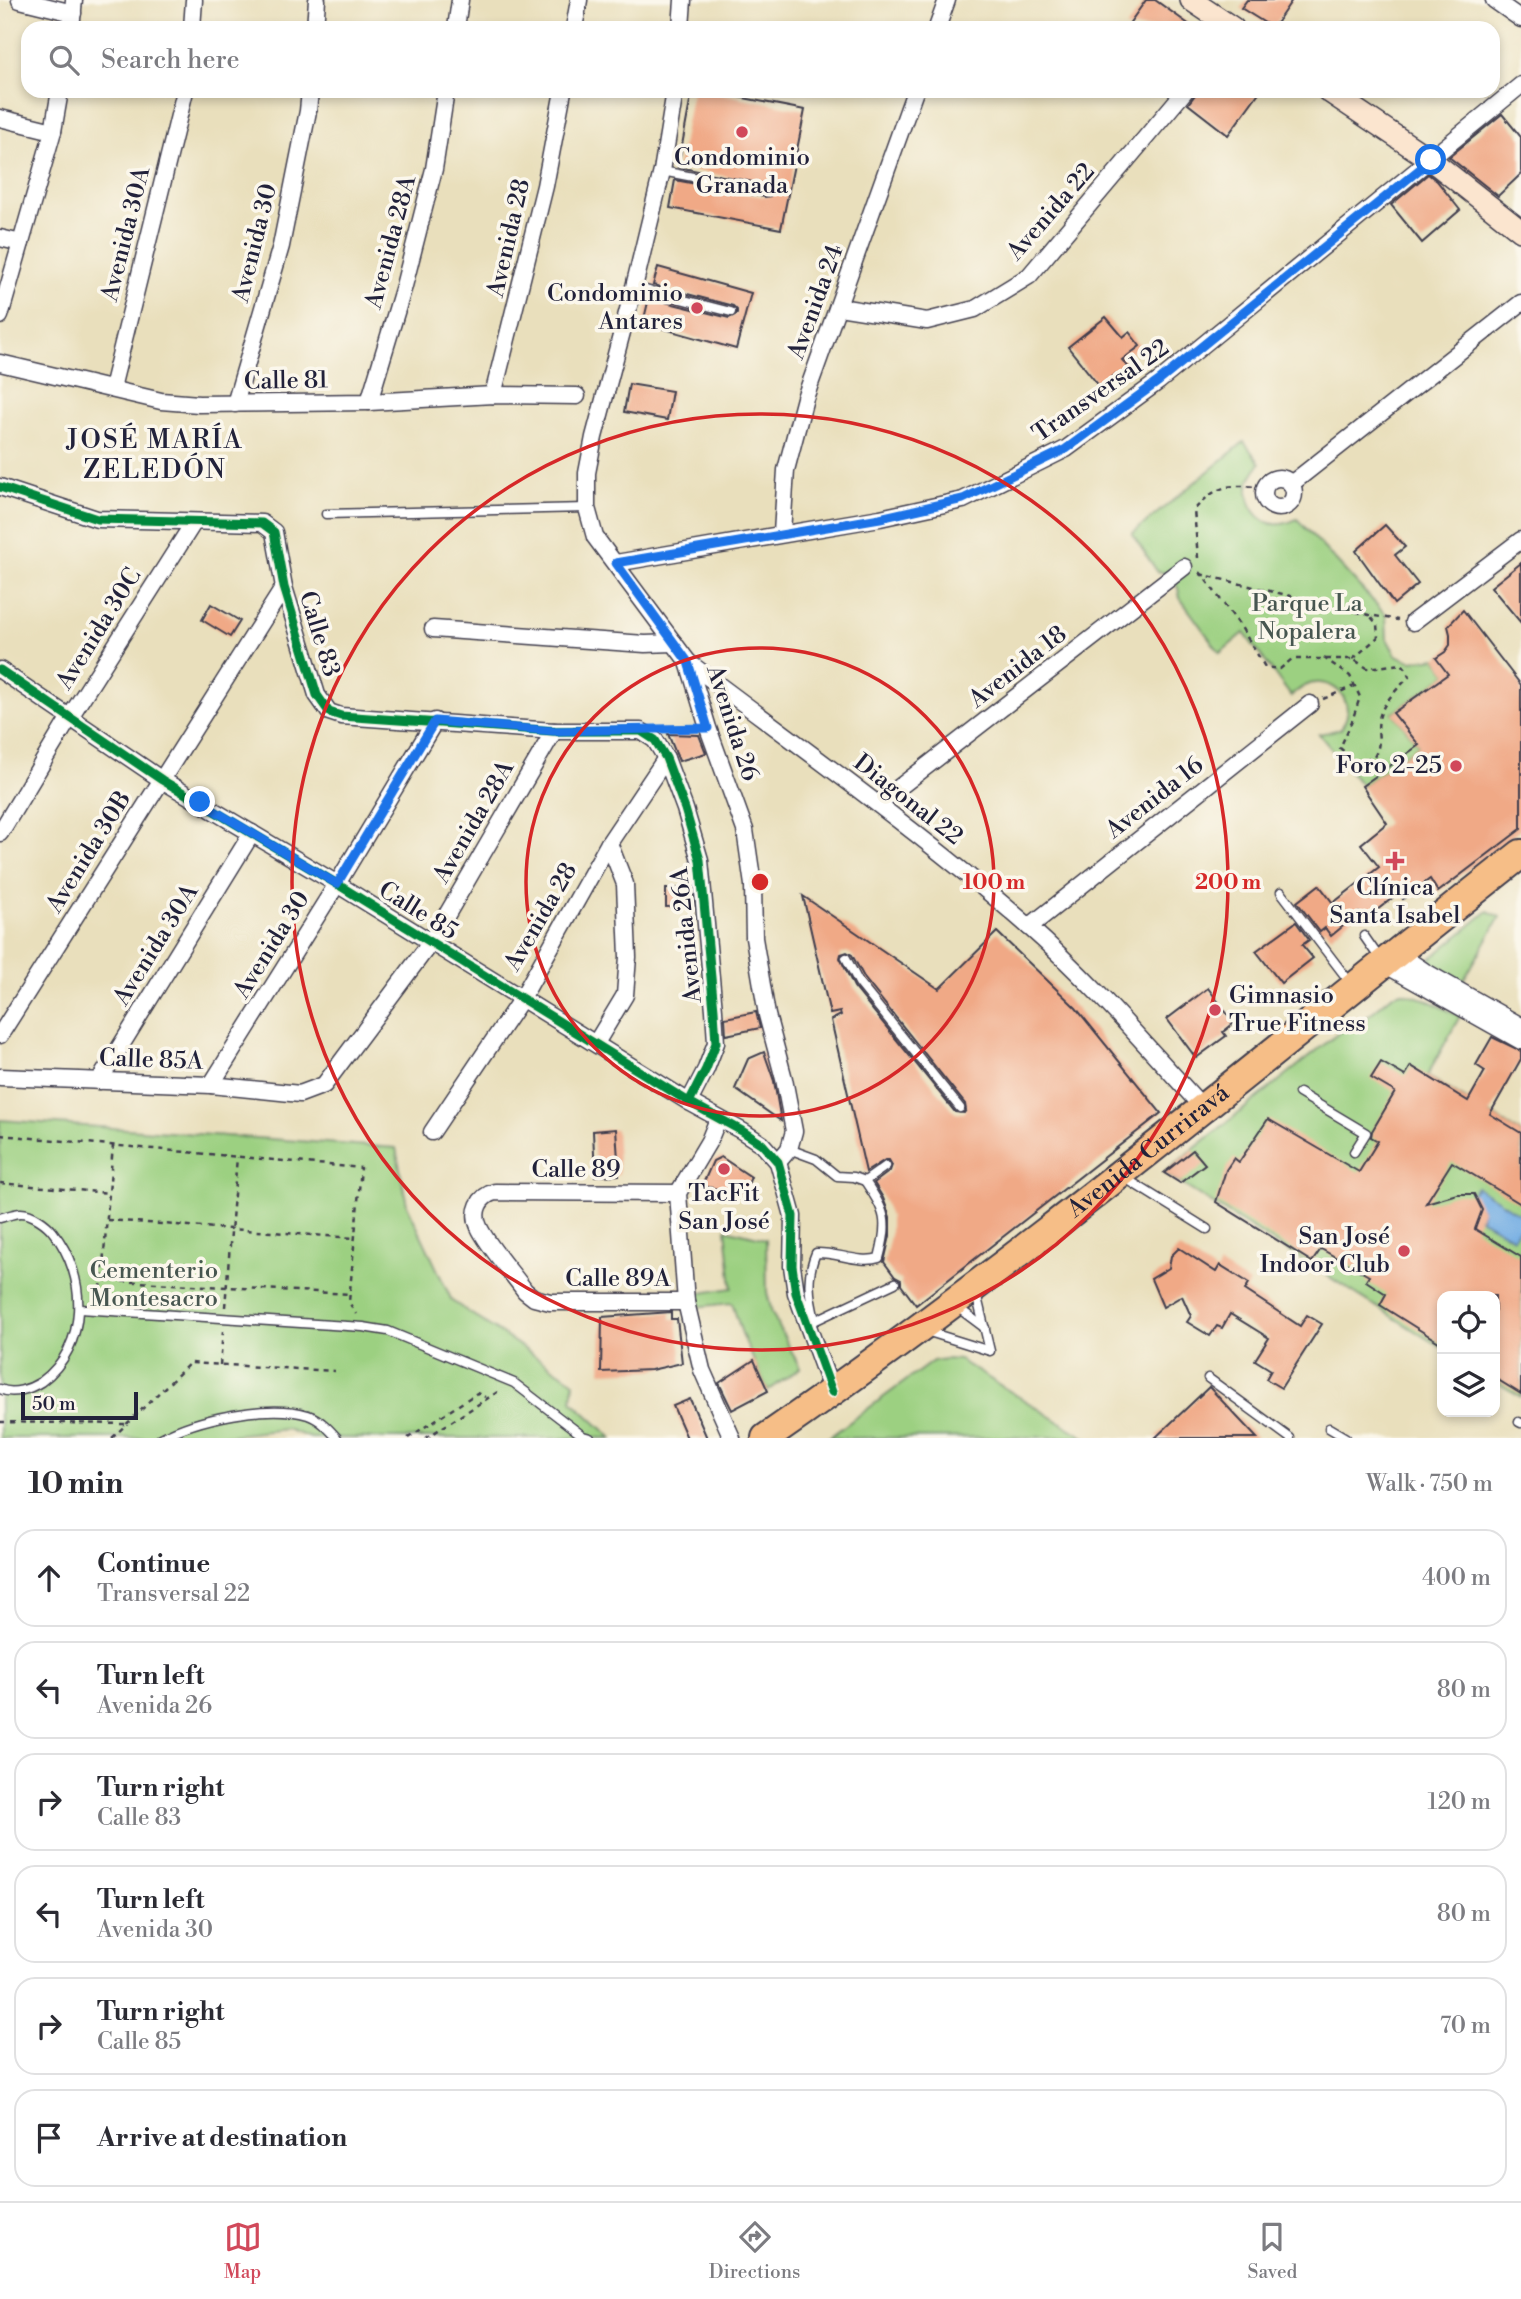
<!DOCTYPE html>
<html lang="en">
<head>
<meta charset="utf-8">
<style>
	:root { --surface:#fff; --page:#f2f2f3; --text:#2b2b33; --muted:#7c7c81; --line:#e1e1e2; --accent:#d1495b }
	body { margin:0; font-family:"Libre Bodoni",serif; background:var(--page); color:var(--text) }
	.controls { position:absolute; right:21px; bottom:21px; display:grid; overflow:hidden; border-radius:14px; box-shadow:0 4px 10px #0003 }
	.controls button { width:63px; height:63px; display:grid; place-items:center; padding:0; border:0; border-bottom:2px solid var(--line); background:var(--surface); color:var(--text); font:35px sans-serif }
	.scale { position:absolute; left:21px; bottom:18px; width:117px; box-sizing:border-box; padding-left:7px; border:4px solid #22223b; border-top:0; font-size:19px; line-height:24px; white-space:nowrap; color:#22223b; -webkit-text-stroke:5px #fbf7ec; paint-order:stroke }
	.stop { position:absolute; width:21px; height:21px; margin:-16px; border:5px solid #1a73e8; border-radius:50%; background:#fff }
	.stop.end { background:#1a73e8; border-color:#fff; box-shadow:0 2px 7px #0008 }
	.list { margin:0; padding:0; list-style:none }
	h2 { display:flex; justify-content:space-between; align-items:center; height:91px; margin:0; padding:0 28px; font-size:30px }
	h2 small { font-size:23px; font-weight:400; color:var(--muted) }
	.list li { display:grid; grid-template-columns:46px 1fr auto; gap:21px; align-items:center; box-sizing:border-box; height:98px; margin:0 14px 14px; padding:0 14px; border:2px solid var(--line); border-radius:21px }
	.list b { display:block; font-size:26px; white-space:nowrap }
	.list p { margin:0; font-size:23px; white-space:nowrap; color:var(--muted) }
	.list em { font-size:23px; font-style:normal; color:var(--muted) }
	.icon { flex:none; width:38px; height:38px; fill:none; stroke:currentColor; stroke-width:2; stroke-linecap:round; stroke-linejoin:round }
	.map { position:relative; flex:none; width:1521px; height:1438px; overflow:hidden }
	.search { position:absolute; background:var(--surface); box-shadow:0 4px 10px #0003; left:21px; right:21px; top:21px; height:77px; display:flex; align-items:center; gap:18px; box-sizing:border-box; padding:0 24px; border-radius:21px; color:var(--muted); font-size:26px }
	.sheet { height:763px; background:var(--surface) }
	nav { display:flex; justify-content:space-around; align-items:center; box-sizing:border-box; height:98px; border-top:2px solid var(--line); background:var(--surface); font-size:19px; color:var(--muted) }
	nav a { display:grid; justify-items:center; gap:4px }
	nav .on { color:var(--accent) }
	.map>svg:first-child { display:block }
</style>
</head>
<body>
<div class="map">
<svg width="1521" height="1438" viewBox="0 0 1521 1438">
	<rect width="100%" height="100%" fill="#fbf7ec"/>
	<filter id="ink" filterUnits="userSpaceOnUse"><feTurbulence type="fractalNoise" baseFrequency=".0143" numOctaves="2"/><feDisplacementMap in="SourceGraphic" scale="14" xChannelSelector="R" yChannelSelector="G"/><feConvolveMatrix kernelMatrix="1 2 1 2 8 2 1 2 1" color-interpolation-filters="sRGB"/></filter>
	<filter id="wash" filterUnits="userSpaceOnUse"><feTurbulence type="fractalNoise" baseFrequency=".00686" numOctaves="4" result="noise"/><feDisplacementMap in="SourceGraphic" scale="28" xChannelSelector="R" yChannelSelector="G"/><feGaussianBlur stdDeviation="1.57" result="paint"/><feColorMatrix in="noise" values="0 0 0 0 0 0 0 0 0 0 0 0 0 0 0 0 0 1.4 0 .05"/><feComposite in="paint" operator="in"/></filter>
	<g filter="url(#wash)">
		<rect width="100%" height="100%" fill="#e9dfbc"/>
		<g fill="#9cd081" stroke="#5f795e" stroke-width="2">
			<path d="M1244,442l16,21c-3,5 -9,13 -11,19 -5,20 10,45 32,42 5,0 11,-3 16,-5l89,96 1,24 9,16 15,6 25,-3 12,16 -55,39 26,32 -57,41 -43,-52 22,-5c2,-4 6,-10 6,-15 2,-23 -22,-38 -42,-28 -5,2 -10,7 -14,10l-47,-63 -24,20 -40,-55 -2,-10 -8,-14 -13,-3 -25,-37z"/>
			<path d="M1488,911l12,6 -39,68 -37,-21z"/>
			<path d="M1401,992l26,8 33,16 -33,60 94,57v264l-26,-16v-85h-53v52l-278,-175 182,-146 5,3 42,-35z"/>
			<path d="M0,1120l396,28 11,57 45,96 122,81 -2,19 40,37h-301l-25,-9 -81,9h-205z"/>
			<path d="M726,1229l40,10 1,53 5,21 28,55 -32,23 -25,-54 -11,-34 -36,4 -1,-13 37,-6z"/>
			<path d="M945,1359l14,1 125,77 -256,1 105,-77z"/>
		</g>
		<path fill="#73ade3" stroke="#4a688f" stroke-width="2" d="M1477,1187l44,28v11l-8,12 -33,-19 2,-9 -12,-14z"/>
		<g id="blocks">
			<g fill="#f0a986" fill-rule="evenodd">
				<path d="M1146,0h9l39,28h-68z"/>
				<path d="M1247,0h45l-19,28 -32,-20z"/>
				<path d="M692,91h15l98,19 -24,119 -111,-21 5,-28 90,17 5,-1 2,-4 -5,-7 -89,-18z"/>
				<path d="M1198,91h62l-32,44 -40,-31z"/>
				<path d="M1502,114l19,23v37l-23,22 -49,-39z"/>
				<path d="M1428,174l9,7 23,29 -38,33 -31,-38z"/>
				<path d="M658,267l93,26 -15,56 -93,-26 6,-25 80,20 8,-4v-4l-4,-4 -80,-21z"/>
				<path d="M1106,317l17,20 6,-5 11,14 -18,14 9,10 -11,9 -4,-5 -16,13 -32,-40z"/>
				<path d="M629,384l43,7 -5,29 -43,-8z"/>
				<path d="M1385,525l20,22 -10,8 23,29 -24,20 -38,-53z"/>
				<path d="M1521,563v60l-30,-36z"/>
				<path d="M211,604l29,17 -10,16 -28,-17z"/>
				<path d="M1463,610l58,75v144l-83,63 -8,-13 -27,20 -4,-6 -35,27 -5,-7 -28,23 -6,-8 -5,4 -23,-30 22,-17 14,18 46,-36 -18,-23 26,-21 -25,-37 57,-41 -26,-32 55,-39 -12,-16 9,-6 5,-7v-11l-2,-8z"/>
				<path d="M668,734l31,1 7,18 -27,8z"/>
				<path d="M692,888l2,18 -28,1v-18z"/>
				<path d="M803,896l136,93 58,-57 79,76 85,105 -245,192 -15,-20v-5l-6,-3 -11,-15 6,-26v-19l-7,-19 -9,-15 16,-12 2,-6 -3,-5h-4l-19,12 -35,-152 10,-5 -1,-3 -10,2zM847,952l5,3 13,24 100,125 1,6 -2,3 -9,-1 -101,-125 -14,-29 1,-4z"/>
				<path d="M1296,922l13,18 -7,5 11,13 -32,25 -25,-32z"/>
				<path d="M1208,988l26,35 -11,9 3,4 -30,22 -29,-39z"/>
				<path d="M756,1012l4,16 -34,7 -1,-17z"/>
				<path d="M1492,1037l29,14v8l-31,55 31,19v71l-69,-42 -26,41 31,-9h17l8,16 -7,19 46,28v137l-26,-16v-82h-53v48l-62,-39 6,-11 -20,-13 3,-5 -48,-27 -9,13 -96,-60 10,-32 8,-12 5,4 29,-43 91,53 19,-31 -7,-4 1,-6 23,-39 -24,-14 10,-16 24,14 6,-10 57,35 17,-30 -9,-6z"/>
				<path d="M764,1052l10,29 7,40 -46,-32 13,-30z"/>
				<path d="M616,1129l3,46 -24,1 -2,-45z"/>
				<path d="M1193,1150l12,14 -25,19 -16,-10z"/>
				<path d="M721,1157l30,20 -7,17 -42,-8 11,-25z"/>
				<path d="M1179,1248l37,24 4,-7 29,18 -4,7 55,36 7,-11 15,9 -41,64 -15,-9 5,-9 -16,-10 14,-22 -39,-24 -8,14 -5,-2 -7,10 -23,-14 4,-6 -9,-20 -19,11 -12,-28 18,-11 2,-12z"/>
				<path d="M671,1312v7h6l5,44 -31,7 -50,2 1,-55z"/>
				<path d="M754,1360l14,31 -36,19 -13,-27z"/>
				<path d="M1209,1387l48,51h-102z"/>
				<path d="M690,1399l17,39h-20l-14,-32z"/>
			</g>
		</g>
	</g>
	<g filter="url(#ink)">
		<use href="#blocks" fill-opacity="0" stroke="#403e4e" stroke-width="2"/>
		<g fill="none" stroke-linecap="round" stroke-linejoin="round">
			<defs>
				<g id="lane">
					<path d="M662,171l104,20"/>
					<path d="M634,287l97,25"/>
					<path d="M326,514l261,-6"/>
					<path d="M1281,892l71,93"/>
					<path d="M1364,936l16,23"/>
					<path d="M846,958l13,25 101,125"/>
					<path d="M1299,1093l67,40 -12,19"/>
					<path d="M789,1149l27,10 21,17 17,1 11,4"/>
					<path d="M1125,1178l82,51"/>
					<path d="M0,1218c7,-2 15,-5 21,-5 11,0 26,11 32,19 35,44 36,115 -12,150 -11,7 -28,13 -41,7"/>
					<path d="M957,1307l28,21"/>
					<path d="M80,1309l283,18 25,4 126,52 69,53 7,2"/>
					<path d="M815,1320c-6,-24 -9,-44 1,-67 20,-1 44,11 63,5 10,-38 7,-45 -14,-77l21,-15"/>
					<path d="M812,1322l83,-39"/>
					<path d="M926,1331l64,20 -14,-58"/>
					<path d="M1208,1378l82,60"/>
					<path d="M1519,1422l2,1"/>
					<path d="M1329,1428l17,10"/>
					<path d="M161,1438c35,-19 108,-35 147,-23 12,4 21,14 29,23"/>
				</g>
				<g id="street">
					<path d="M20,0l53,13"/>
					<path d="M1494,0l27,19"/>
					<path d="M71,28l3,-28"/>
					<path d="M192,28l2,-28"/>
					<path d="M315,28l2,-28"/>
					<path d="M456,28l4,-28"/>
					<path d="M574,28l5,-28"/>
					<path d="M681,28l2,-28"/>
					<path d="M937,28l10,-28"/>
					<path d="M675,91l-13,80 -28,116 -40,150 -7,36v35l8,29 93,125 20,66 37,102 8,55 1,53 13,77 17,64 10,52 -5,18 -11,13"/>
					<path d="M0,118l53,13"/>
					<path d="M0,238l21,5"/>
					<path d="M839,307l88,14 48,-12 54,-33 156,-185"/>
					<path d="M0,316l53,-185 7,-40"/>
					<path d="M0,363l161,38 38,3 170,-2 124,-7 84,1"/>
					<path d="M112,388l73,-297"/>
					<path d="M493,395l52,-209 18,-95"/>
					<path d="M369,402l35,-116 30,-117 12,-78"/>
					<path d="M235,404l46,-158 27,-135 2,-20"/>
					<circle cx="1279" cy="493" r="15"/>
					<path d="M1291,484l230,-181"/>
					<path d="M0,487l97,32 165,4 12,9 10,55 33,108 12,17 12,4 213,15h87l14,9 11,18 19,51 15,51 14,150 2,33 -10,26 -17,33"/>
					<path d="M782,533l4,-63 19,-72 110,-307"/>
					<path d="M616,563l264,-45 83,-18 103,-51 93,-68 362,-296"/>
					<path d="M1413,622l108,-82"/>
					<path d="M433,629l212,15 29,-1"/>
					<path d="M688,662c114,86 231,169 339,263 64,56 120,122 177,184"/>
					<path d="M0,670l162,110 175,104 352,218 53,29 20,13 16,18 15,54 -1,50 4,27 36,99"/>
					<path d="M879,803l305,-236"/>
					<path d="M0,833l70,-116 124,-195"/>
					<path d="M1029,927l281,-223"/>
					<path d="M1397,953l27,18 97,55"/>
					<path d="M1384,964l137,77"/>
					<path d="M0,1035l284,-448"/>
					<path d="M596,1043l29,-48 3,-38 -3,-73 -16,-41"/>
					<path d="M0,1077l211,8 89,9 24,-9 107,-143 123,-211"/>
					<path d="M99,1081l153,-248"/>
					<path d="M211,1085l126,-201 98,-163"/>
					<path d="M718,1119l-9,22 -31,52 8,109 16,68 30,68"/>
					<path d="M432,1132l90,-134 87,-155 57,-85"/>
					<path d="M678,1193l-183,-1c-16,4 -23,20 -16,35 8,18 34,47 46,64l9,7 16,4h136"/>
				</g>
				<g id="secondary">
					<path d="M1191,0l42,28"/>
					<path d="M1328,91l103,69 90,71"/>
				</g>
				<g id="highway">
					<path id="s1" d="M766,1438c262,-181 505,-387 755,-584"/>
				</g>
			</defs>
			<use href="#lane" stroke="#403e4e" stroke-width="11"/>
			<use href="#street" stroke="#403e4e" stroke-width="19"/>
			<use href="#secondary" stroke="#403e4e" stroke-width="24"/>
			<use href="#highway" stroke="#403e4e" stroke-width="32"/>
			<g stroke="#403e4e" stroke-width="2.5" stroke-dasharray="5 5" stroke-linecap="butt">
				<path d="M1198,558l-4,-48c25,-27 36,-26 70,-22"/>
				<path d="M1200,572l41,55 24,40 15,2 12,-10h61l14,9 35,-4 5,6 2,7c-11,11 -27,26 -30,42 -3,16 4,23 -5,38l-19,4 -15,-13 12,-27 8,-24 -10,-21 -26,-18"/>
				<path d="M1200,574l169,41 29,5"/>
				<path d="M1353,659l25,-22 -1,-13 -6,-7"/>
				<path d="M1323,699l31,-13"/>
				<path d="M666,730l25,-2"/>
				<path d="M0,1135l361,33 -12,134 7,12"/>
				<path d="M0,1183l109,10"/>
				<path d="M107,1220l247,18"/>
				<path d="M102,1280l248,14"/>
				<path d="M103,1299l-2,-10 12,-144"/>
				<path d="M225,1307l12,-150"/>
				<path d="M220,1365l3,-34"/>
				<path d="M0,1422l126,2"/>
				<path d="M112,1438l78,-75 145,8"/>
				<path d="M408,1438l69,-45 8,4"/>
				<path d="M426,1438l73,-47"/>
			</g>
			<use href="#lane" stroke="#fff" stroke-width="8"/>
			<use href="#street" stroke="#fff" stroke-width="16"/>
			<use href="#secondary" stroke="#fbe5cf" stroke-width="21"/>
			<use href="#highway" stroke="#f6be87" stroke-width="28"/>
			<defs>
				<g id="cycleway">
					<path d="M0,487l97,32 165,4 12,9 10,55 33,108 12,17 12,4 213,15h87l14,9 11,18 19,51 15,51 14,150 2,33 -10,26 -17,33"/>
					<path d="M0,670l162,110 175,104 352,218 53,29 20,13 16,18 15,54 -1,50 4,27 36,99"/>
				</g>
			</defs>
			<use href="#cycleway" stroke="#fbf7ec" stroke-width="13"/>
			<use href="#cycleway" stroke="#00873e" stroke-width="9"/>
		</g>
	</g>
	<g fill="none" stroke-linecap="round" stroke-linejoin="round" filter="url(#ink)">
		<path stroke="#1a73e8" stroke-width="9" d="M200,802l137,82 98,-163 119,10 154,-3 -20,-66 -72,-99 264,-45 83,-19 103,-50 93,-68 272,-221"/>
	</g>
	<g fill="none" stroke="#d62828" stroke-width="3.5">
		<circle cx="760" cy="882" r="234"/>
		<circle cx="760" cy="882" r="468"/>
	</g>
	<g fill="#d1495b" stroke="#fbf7ec" stroke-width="2.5">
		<circle cx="742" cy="132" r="7"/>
		<circle cx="697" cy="308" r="7"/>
		<circle cx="1456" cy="766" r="7"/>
		<path d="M1391.5 850.5h7v7h7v7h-7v7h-7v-7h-7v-7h7z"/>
		<circle cx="1215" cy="1010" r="7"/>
		<circle cx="724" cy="1169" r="7"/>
		<circle cx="1404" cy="1251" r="7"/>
	</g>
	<g text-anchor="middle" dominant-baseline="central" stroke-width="7" stroke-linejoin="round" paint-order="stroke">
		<g font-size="24" fill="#22223b" stroke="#fbf7ec">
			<text x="742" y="158">Condominio<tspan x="742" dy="28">Granada</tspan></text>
			<text x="683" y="294" text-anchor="end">Condominio<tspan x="683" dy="28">Antares</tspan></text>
			<text x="1442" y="766" text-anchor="end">Foro 2-25</text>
			<text x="1395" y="888">Clínica<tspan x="1395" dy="28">Santa Isabel</tspan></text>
			<text x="1229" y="996" text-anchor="start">Gimnasio<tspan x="1229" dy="28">True Fitness</tspan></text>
			<text x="724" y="1194">TacFit<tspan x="724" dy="28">San José</tspan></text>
			<text x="1390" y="1237" text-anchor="end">San José<tspan x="1390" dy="28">Indoor Club</tspan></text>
		</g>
		<g font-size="24" fill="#22223b" stroke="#fbf7ec">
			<text transform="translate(1051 212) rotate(-49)">Avenida 22</text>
			<text transform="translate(126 234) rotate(-76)">Avenida 30A</text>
			<text transform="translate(509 238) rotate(-77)">Avenida 28</text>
			<text transform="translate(391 242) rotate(-75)">Avenida 28A</text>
			<text transform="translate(255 243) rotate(-76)">Avenida 30</text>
			<text transform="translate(816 302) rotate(-70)">Avenida 24</text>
			<text transform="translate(286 381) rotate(-1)">Calle 81</text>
			<text transform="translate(1101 391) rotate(-35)">Transversal 22</text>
			<text transform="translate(99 629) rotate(-58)">Avenida 30C</text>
			<text transform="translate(319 634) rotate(73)">Calle 83</text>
			<text transform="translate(1018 667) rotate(-38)">Avenida 18</text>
			<text transform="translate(732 723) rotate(72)">Avenida 26</text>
			<text transform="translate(1155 798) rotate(-38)">Avenida 16</text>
			<text transform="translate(908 800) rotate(38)">Diagonal 22</text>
			<text transform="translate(474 822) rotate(-60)">Avenida 28A</text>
			<text transform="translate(89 852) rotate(-58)">Avenida 30B</text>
			<text transform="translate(418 911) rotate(32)">Calle 85</text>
			<text transform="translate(541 917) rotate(-60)">Avenida 28</text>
			<text transform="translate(687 935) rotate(-96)">Avenida 26A</text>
			<text transform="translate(156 945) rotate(-58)">Avenida 30A</text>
			<text transform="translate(272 945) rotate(-58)">Avenida 30</text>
			<text transform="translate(151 1060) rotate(2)">Calle 85A</text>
			<text stroke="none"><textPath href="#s1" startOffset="478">Avenida Curriravá</textPath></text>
			<text x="576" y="1170">Calle 89</text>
			<text x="618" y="1279">Calle 89A</text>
		</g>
		<g font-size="24" fill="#475650" stroke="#fbf7ec">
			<text x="1307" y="604">Parque La<tspan x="1307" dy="28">Nopalera</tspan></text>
			<text x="154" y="1271">Cementerio<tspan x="154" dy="28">Montesacro</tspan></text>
		</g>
		<g font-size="26" letter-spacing="2" fill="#22223b" stroke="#fbf7ec">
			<text x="155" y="440">JOSÉ MARÍA<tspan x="155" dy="30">ZELEDÓN</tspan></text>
		</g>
	</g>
	<circle cx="760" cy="882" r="10" fill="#d62828" stroke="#fbf7ec" stroke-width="3.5"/>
	<g font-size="21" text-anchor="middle" font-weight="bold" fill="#d62828" stroke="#fbf7ec" stroke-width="7" stroke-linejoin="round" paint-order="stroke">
		<text x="994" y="889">100 m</text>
		<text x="1228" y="889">200 m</text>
	</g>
</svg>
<div class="controls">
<button><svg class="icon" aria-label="locate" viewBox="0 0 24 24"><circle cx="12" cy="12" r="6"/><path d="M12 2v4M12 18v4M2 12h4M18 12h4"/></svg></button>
<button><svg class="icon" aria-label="layers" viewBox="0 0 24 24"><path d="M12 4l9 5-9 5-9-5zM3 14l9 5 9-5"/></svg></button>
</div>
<div class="scale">50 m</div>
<div class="stop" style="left:1431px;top:160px"></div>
<div class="stop end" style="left:200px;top:802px"></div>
<div class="search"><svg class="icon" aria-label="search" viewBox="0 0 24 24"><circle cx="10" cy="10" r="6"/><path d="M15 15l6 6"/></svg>Search here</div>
</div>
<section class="sheet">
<h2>10 min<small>Walk · 750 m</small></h2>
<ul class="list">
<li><svg class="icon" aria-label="ahead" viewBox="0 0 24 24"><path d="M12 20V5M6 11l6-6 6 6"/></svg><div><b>Continue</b><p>Transversal 22</p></div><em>400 m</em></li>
<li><svg class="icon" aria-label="left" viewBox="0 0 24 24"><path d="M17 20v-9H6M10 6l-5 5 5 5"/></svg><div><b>Turn left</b><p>Avenida 26</p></div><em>80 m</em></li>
<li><svg class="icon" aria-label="right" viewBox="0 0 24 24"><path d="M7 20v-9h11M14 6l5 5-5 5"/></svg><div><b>Turn right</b><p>Calle 83</p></div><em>120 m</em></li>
<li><svg class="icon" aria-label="left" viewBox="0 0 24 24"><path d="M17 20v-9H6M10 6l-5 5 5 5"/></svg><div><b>Turn left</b><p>Avenida 30</p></div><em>80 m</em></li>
<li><svg class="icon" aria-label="right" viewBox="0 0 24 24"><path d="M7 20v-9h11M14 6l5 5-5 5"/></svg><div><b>Turn right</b><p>Calle 85</p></div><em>70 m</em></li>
<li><svg class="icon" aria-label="arrive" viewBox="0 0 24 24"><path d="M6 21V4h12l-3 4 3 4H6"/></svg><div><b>Arrive at destination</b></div></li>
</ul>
</section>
<nav>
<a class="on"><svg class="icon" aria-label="map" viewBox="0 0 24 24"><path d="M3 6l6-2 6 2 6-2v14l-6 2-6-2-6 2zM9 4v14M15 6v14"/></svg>Map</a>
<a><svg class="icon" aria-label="directions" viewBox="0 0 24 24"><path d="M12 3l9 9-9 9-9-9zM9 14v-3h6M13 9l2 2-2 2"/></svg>Directions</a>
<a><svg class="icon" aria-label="saved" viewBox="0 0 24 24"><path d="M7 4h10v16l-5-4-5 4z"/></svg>Saved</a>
</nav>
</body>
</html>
